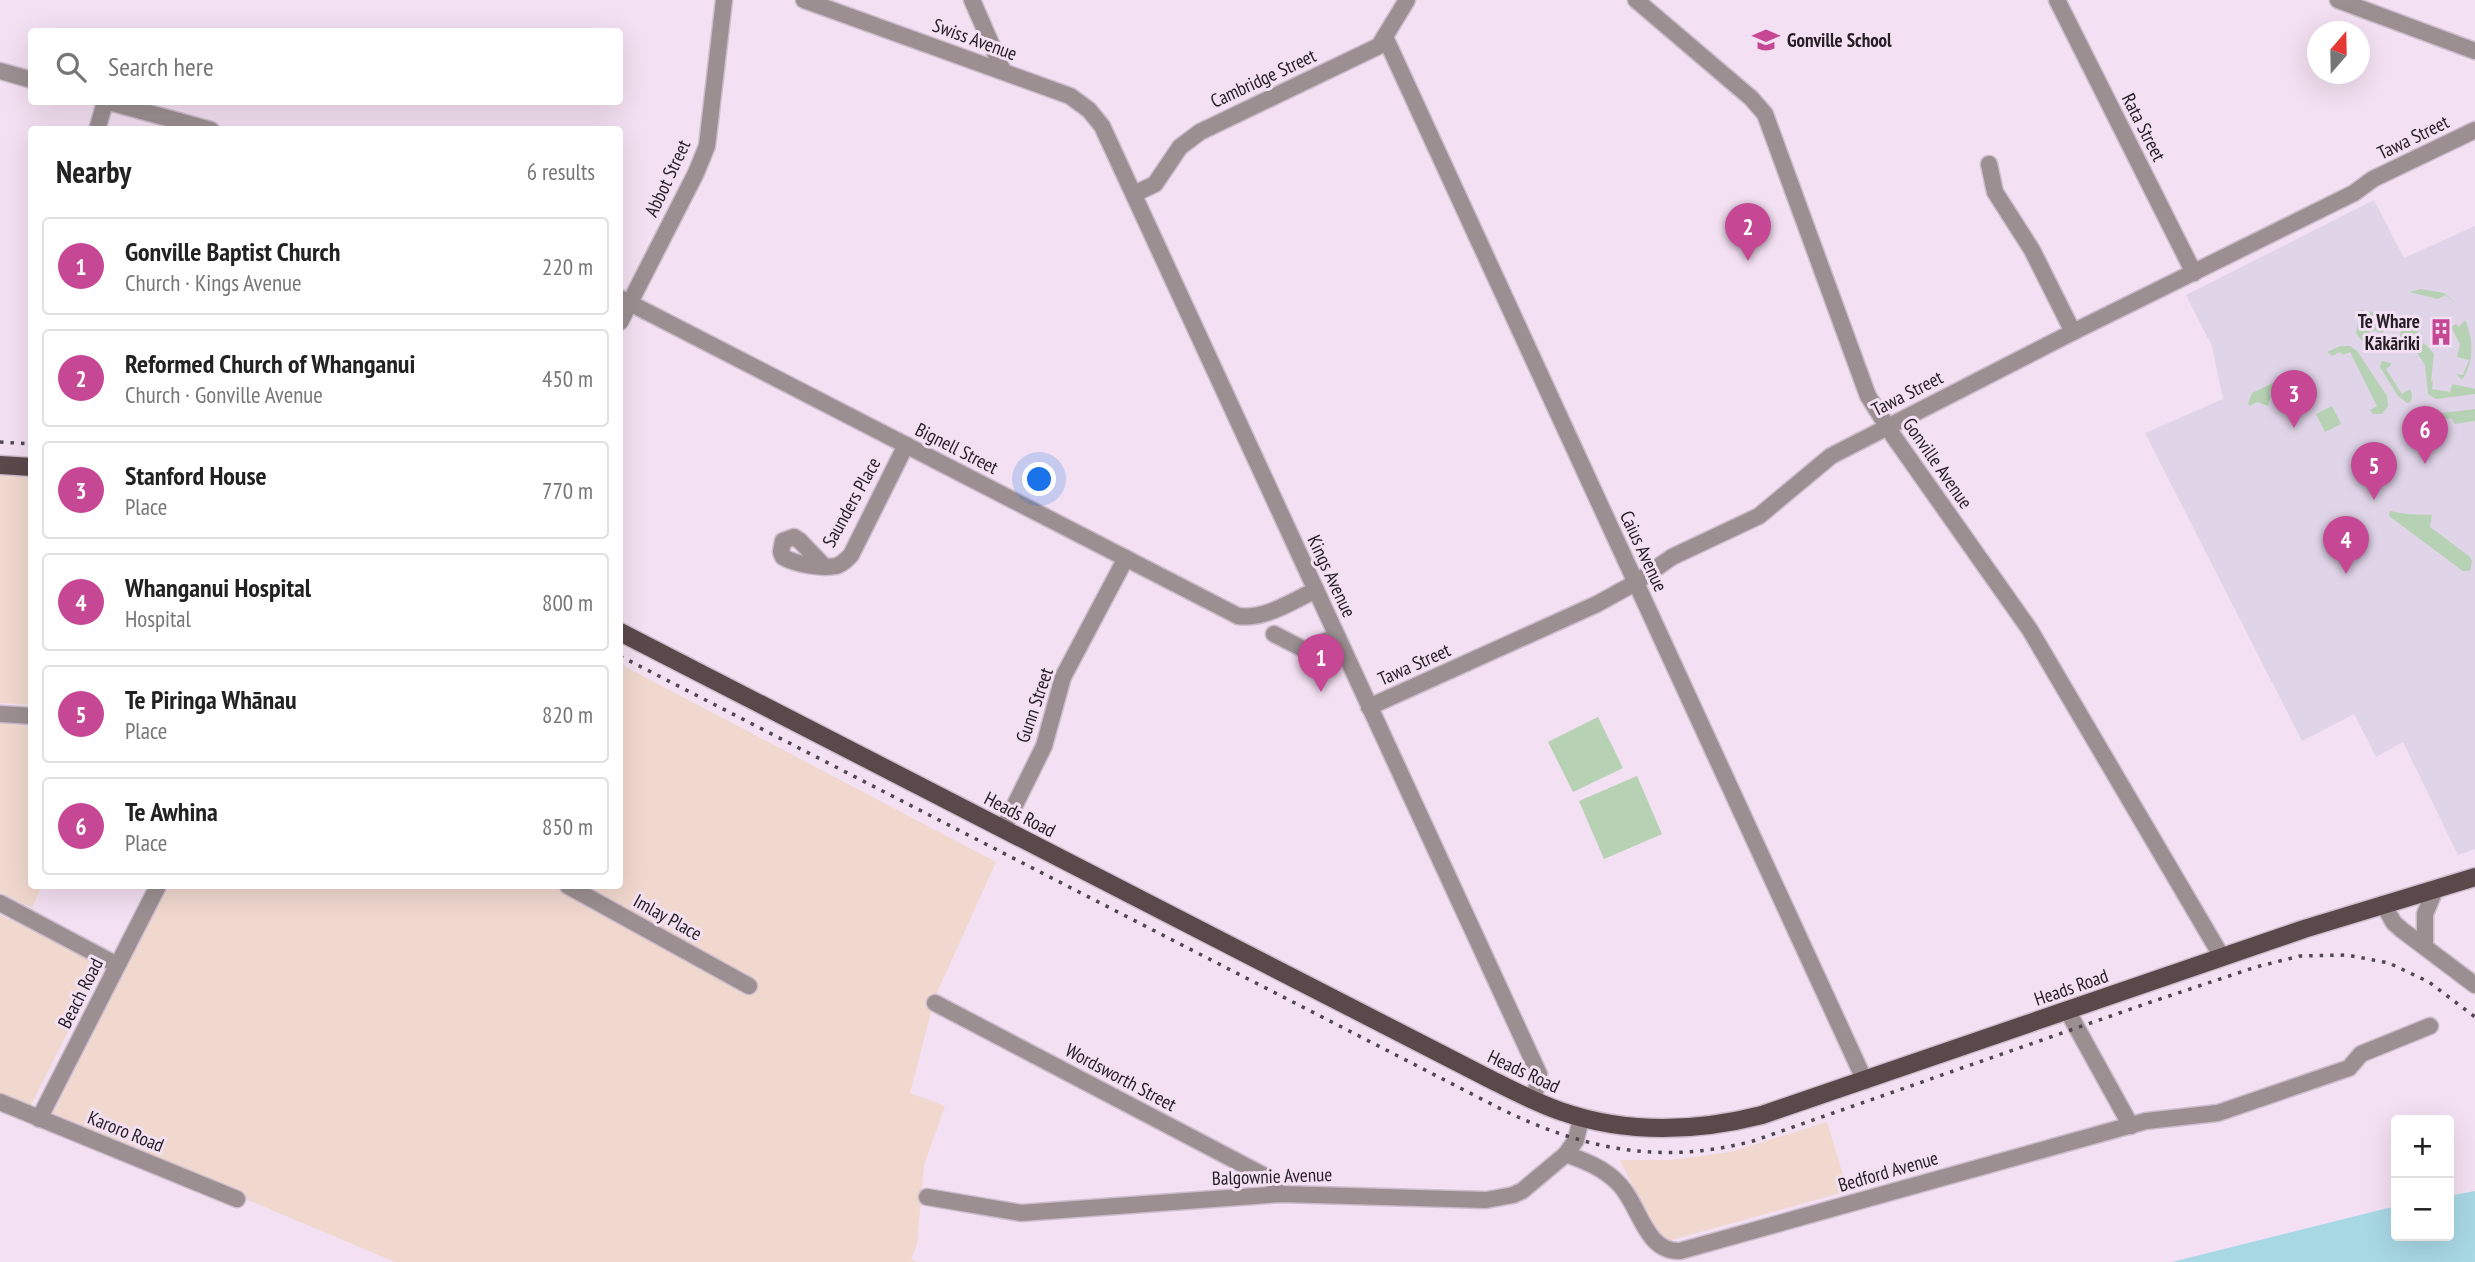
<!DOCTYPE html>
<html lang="en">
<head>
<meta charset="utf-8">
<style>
	:root { --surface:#fff; --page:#f6f6f6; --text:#222; --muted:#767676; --line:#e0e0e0; --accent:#c64895 }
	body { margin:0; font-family:"PT Sans Narrow",sans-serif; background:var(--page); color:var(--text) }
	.controls { position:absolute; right:21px; bottom:21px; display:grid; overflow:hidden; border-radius:7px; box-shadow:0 7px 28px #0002 }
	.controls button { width:63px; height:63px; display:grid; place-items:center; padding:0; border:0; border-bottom:2px solid var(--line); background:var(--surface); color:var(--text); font:35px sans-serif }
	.compass { position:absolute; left:2307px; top:21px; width:63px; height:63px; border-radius:50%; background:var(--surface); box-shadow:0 7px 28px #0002; rotate:20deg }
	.you { position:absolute; left:1040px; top:480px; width:24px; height:24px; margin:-18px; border:5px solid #fff; border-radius:50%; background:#1a73e8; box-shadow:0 0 0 10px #1a73e833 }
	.badge { display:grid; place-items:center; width:46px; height:46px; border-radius:50%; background:var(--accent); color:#fff; font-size:23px; font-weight:700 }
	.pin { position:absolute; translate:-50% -58px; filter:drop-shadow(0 2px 4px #0008) }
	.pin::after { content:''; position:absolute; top:37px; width:24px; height:21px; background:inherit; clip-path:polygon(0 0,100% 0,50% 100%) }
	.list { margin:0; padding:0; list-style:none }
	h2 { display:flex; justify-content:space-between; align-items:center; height:91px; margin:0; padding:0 28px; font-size:30px }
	h2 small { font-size:23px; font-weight:400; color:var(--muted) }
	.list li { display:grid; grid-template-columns:46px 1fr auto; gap:21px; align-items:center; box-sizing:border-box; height:98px; margin:0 14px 14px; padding:0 14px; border:2px solid var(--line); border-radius:7px }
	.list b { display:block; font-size:26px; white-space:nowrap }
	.list p { margin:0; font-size:23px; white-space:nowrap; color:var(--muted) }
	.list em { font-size:23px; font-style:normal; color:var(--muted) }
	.icon { flex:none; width:38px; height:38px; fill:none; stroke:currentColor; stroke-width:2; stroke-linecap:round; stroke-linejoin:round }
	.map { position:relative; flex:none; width:2475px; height:1262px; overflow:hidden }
	.search { position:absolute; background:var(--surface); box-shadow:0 7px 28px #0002; left:28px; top:28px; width:595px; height:77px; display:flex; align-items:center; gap:18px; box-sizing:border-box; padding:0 24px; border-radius:7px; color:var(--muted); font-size:26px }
	.panel { position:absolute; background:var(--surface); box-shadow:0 7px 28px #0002; left:28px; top:126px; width:595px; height:763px; border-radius:7px }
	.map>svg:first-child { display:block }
</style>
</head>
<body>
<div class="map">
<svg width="2475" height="1262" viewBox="0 0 2475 1262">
	<rect width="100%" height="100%" fill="#f3e0f2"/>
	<g fill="#f0d8ce">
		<path d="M0,473l31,1v231l-31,-2z"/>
		<path d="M620,664l376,198 -61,135 -25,96 35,13 -21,59 -7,79 -6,15 6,3h-522l-344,-145 117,-231h452z"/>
		<path d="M0,723l31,3 1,160h10l-10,22 -32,-16z"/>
		<path d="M0,915l96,46 3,9 -70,139 -29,-12z"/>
		<path d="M1827,1122l21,69 -180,50 -12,-9 -36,-72h52l58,-8z"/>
	</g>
	<path fill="#e0d4e8" d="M2374,200l30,58 71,-32v623l-17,6 -55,-113 -27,15 -22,-43 -52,27 -157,-308 78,-34 -11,-53 -26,-51z"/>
	<g fill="#b6d1b3">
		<path d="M2421,289l23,4 15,13 -14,-11 -7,4 -29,-7z"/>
		<path d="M2361,310l25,5 -3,18 -13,-3 -3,15 19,5 2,-8 9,1 3,4 -12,6 -19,-3 -13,-17z"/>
		<path d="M2403,320l16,3 3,3 -4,6 -1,7 -6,4 -3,-2 -6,5 -3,-5z"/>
		<path d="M2465,320c9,20 9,42 -3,60l-6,-6 7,1 6,-15 -12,-3 3,-13 -9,-17 5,-3 3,3z"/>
		<path d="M2424,343l10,11 -3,27h2l-1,8 18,3 2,-8 23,5v5l-39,5 -8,-5 -3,-29 -10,-16z"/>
		<path d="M2340,346h10l7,5 30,45 1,10 -6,8h-9l-3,-4 7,-4 -27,-54 -7,3 -3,-3 -8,4 -5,-4z"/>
		<path d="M2382,361l9,2v2l-5,4 16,25 8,-5c2,3 3,10 0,13l-3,1 -9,-7 -18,-29z"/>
		<path d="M2281,379l3,5 -15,8 2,4 -3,10 -11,-4 -7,4 -2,-2 4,-11z"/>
		<path d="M2332,406l9,18 -16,8 -9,-18z"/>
		<path d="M2475,409v12l-20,3 -4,-6 -4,1 -13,-5z"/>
		<path d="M2390,511c13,3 28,4 42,4l-2,12 40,30 2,4 -2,10h-7l-74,-55z"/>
		<path d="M1598,717l25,51 -50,24 -25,-50z"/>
		<path d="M1637,776l25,58 -58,25 -25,-58z"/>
	</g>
	<path fill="#a8d8e4" d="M2475,1191v71h-303l224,-56v30h53v-40z"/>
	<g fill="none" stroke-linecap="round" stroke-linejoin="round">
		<defs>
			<g id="minor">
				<path d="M804,0l266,96 19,14 13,16 437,948v7l-7,19"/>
				<path d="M972,0l31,71"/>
				<path d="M1636,0l115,98 14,16 103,282 26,41 136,193 192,327"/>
				<path d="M2057,0l137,273"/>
				<path d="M2338,0l137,51"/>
				<path d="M1385,37l480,1044"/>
				<path d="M0,71l32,9"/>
				<path d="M109,102l102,28"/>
				<path d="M97,130l8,-28"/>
				<path d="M1989,164l6,28 37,58 41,82"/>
				<path d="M1134,194l21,-10 25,-37 20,-15 179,-86 28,-46"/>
				<path d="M620,298l618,318c27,4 54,-15 78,-26"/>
				<path d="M620,322l76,-149 11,-27 17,-146"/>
				<path d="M824,566l-24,-25 -6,-4 -11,4 -2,11 2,5c12,7 39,12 53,9 7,-2 10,-6 15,-11l55,-110"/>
				<path d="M1274,634l31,16 32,-14"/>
				<path d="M1369,707l228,-103 38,-21 37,-26 87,-41 72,-60 242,-124 281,-139 19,-14 102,-49"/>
				<path d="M0,714l32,2"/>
				<path d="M1003,829l41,-83 19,-69 63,-119"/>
				<path d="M568,886l181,100"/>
				<path d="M0,903l117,62"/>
				<path d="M2383,904l11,19 8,7 73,55"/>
				<path d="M2425,947v-33l10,-24"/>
				<path d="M935,1003l326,171 8,4 12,16"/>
				<path d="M2067,1010l64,116"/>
				<path d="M0,1102l237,97"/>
				<path d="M39,1119l119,-233"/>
				<path d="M1566,1154c19,7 38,14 52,29 22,21 26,69 62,68l466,-130 72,-8 131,-45 12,-14 69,-28"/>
				<path d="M927,1197l94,16 260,-19 205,6 27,-5 9,-4 44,-37 10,-14 5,-22"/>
			</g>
			<g id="major">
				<path d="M0,465l32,2"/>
				<path d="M620,632l866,445c24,12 48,25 74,34 66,23 135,21 202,4l542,-186 171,-52"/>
			</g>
		</defs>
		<use href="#minor" stroke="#cebdcd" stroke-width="19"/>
		<use href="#major" stroke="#cebdcd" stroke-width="21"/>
		<use href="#minor" stroke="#9b8f91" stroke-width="16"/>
		<use href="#major" stroke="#5b484b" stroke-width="18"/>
		<g stroke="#504750" stroke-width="3.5" stroke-dasharray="3.5 7" stroke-linecap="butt">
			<path d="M0,442l32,2"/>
			<path d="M620,656l881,453c84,41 161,56 252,32l395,-138 108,-36 44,-11 47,-1 42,8 40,19 46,35"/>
		</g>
	</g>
	<defs>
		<symbol id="school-bare" viewBox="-9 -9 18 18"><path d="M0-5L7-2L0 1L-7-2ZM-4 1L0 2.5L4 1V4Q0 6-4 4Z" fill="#c64895" stroke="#f3e0f2" stroke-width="2.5" paint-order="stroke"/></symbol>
		<symbol id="building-bare" viewBox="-9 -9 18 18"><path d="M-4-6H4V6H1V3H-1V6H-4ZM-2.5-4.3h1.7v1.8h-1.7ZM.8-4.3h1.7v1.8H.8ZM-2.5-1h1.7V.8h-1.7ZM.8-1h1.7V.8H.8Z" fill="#c64895" stroke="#f3e0f2" stroke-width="2.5" paint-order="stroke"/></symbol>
	</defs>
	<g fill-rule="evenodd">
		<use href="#school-bare" x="1747" y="21" width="38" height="38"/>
		<use href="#building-bare" x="2422" y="313" width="38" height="38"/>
	</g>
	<g text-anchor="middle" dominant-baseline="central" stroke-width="6" stroke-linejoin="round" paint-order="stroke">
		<g font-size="19" fill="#241d24" stroke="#f3e0f2">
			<text transform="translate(975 39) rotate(20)">Swiss Avenue</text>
			<text transform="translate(1263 78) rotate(-25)">Cambridge Street</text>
			<text transform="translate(2144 127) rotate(63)">Rata Street</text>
			<text transform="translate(2413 137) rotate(-26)">Tawa Street</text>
			<text transform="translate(667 178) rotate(-65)">Abbot Street</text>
			<text transform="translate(1907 393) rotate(-27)">Tawa Street</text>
			<text transform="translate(957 448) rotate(27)">Bignell Street</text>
			<text transform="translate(1938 463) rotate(55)">Gonville Avenue</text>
			<text transform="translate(851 502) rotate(-61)">Saunders Place</text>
			<text transform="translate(1644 551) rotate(65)">Caius Avenue</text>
			<text transform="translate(1332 576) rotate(65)">Kings Avenue</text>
			<text transform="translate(1414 664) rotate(-24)">Tawa Street</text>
			<text transform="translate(1034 705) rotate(-71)">Gunn Street</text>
			<text transform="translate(1020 814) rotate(27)">Heads Road</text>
			<text transform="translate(668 917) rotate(29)">Imlay Place</text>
			<text transform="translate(2071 987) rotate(-19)">Heads Road</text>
			<text transform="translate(80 993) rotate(-63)">Beach Road</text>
			<text transform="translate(1524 1071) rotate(25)">Heads Road</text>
			<text transform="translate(1121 1077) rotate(28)">Wordsworth Street</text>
			<text transform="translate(126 1131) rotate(22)">Karoro Road</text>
			<text transform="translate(1888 1171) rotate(-16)">Bedford Avenue</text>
			<text transform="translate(1272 1176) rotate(-2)">Balgownie Avenue</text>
		</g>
		<g font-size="19" font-weight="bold" fill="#241d24" stroke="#f3e0f2" text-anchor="start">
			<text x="1787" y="40">Gonville School</text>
			<text x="2420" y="321" text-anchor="end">Te Whare<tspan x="2420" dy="22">Kākāriki</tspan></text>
		</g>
	</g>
</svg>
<div class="controls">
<button>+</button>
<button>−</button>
</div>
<svg class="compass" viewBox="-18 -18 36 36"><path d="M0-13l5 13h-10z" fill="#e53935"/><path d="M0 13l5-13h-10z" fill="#767676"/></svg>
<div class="you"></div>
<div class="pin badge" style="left:1321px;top:692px">1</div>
<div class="pin badge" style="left:1748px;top:261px">2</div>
<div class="pin badge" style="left:2294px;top:428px">3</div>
<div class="pin badge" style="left:2346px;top:574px">4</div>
<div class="pin badge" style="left:2374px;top:500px">5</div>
<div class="pin badge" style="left:2425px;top:464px">6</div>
<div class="search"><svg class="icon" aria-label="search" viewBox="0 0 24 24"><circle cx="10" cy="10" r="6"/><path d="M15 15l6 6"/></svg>Search here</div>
<section class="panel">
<h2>Nearby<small>6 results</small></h2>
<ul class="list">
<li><span class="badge">1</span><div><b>Gonville Baptist Church</b><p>Church · Kings Avenue</p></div><em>220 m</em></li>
<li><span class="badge">2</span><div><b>Reformed Church of Whanganui</b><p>Church · Gonville Avenue</p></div><em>450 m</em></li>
<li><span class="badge">3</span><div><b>Stanford House</b><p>Place</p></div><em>770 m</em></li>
<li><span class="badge">4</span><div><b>Whanganui Hospital</b><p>Hospital</p></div><em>800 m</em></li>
<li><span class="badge">5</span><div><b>Te Piringa Whānau</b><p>Place</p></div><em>820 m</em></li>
<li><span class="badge">6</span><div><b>Te Awhina</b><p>Place</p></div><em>850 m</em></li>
</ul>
</section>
</div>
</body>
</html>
